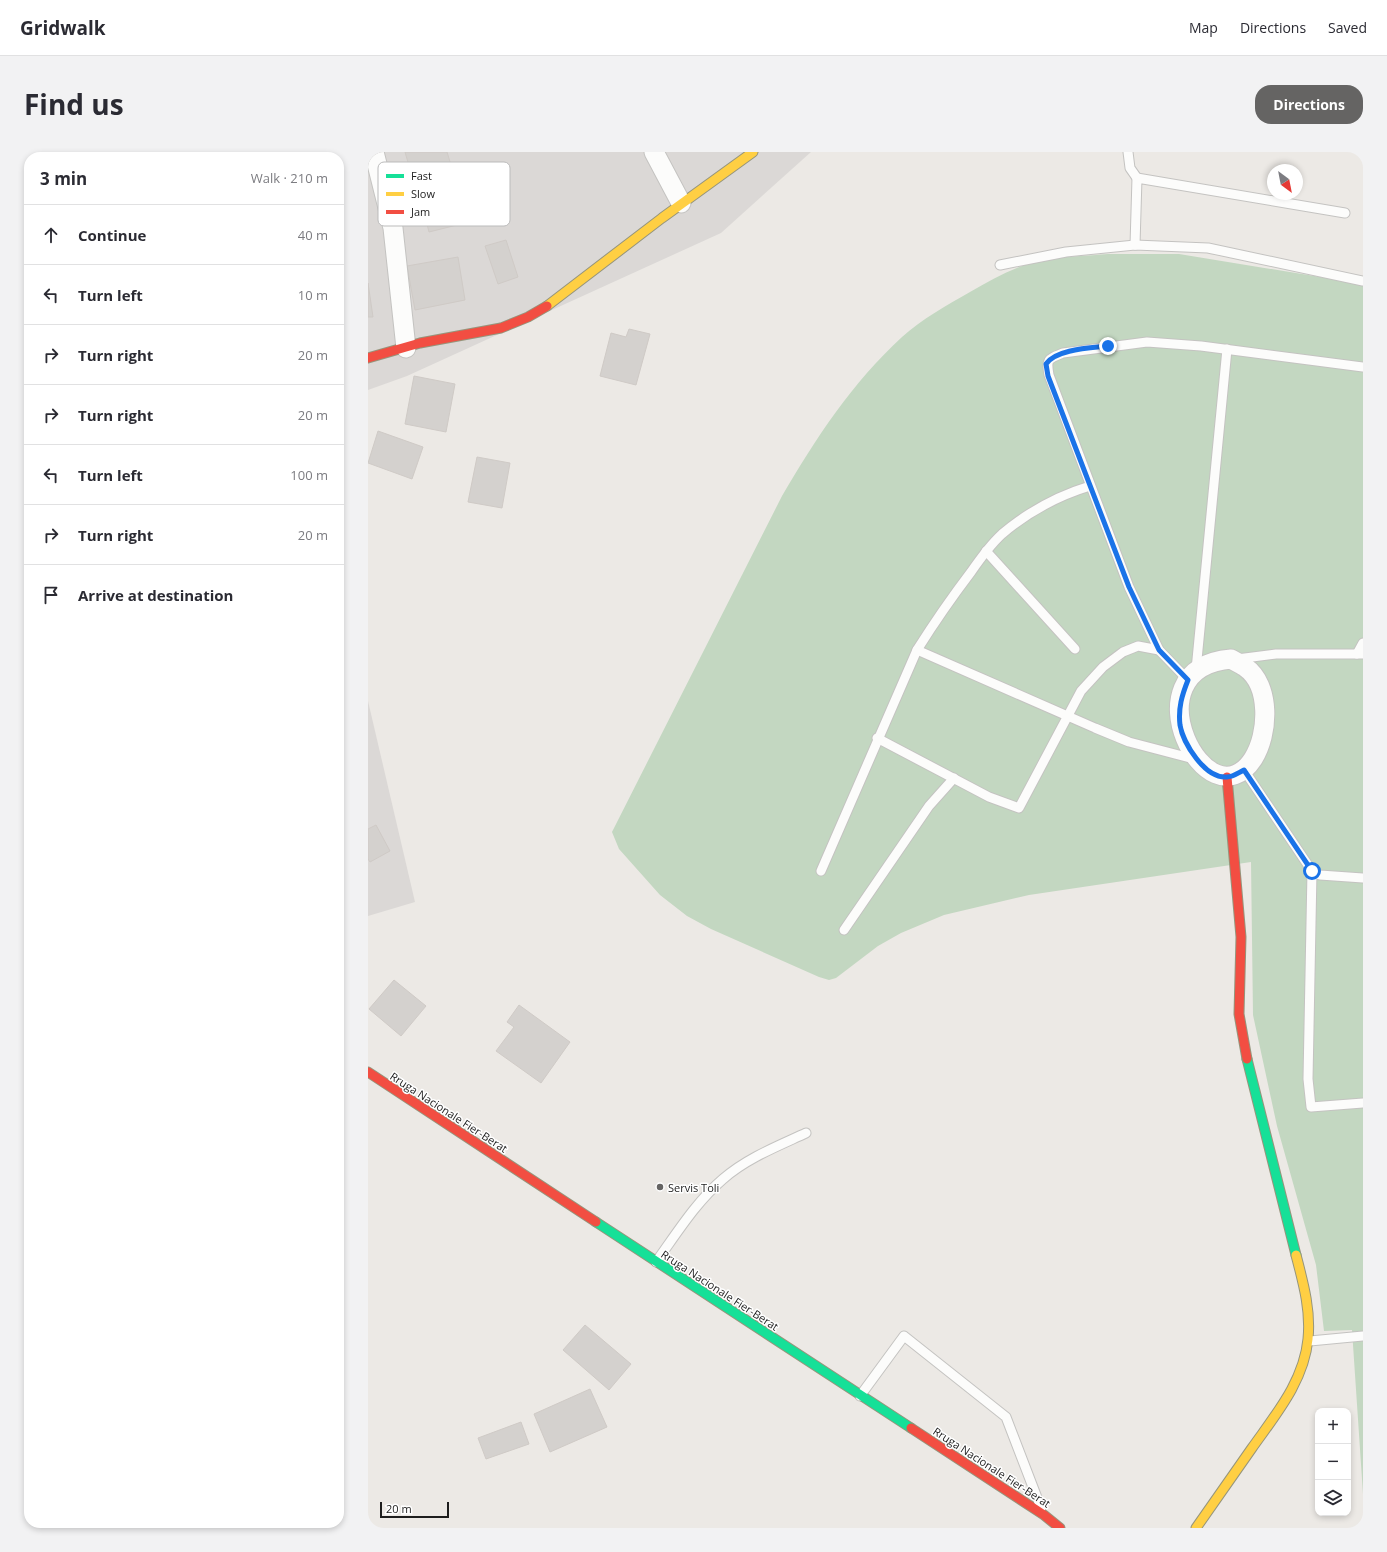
<!DOCTYPE html>
<html lang="en">
<head>
<meta charset="utf-8">
<style>
	:root { --surface:#fff; --page:#f2f2f3; --text:#2b2b33; --muted:#7c7c81; --line:#e1e1e2; --accent:#656463 }
	body { margin:0; font-family:"Open Sans",sans-serif; background:var(--page); color:var(--text) }
	.controls { position:absolute; right:12px; bottom:12px; display:grid; overflow:hidden; border-radius:8px; box-shadow:0 2px 6px #0003 }
	.controls button { width:36px; height:36px; display:grid; place-items:center; padding:0; border:0; border-bottom:1px solid var(--line); background:var(--surface); color:var(--text); font:20px sans-serif }
	.compass { position:absolute; left:899px; top:12px; width:36px; height:36px; border-radius:50%; background:var(--surface); box-shadow:0 2px 6px #0003; rotate:148deg }
	.scale { position:absolute; left:12px; bottom:10px; width:69px; box-sizing:border-box; padding-left:4px; border:2px solid #1d1d1d; border-top:0; font-size:11px; line-height:14px; white-space:nowrap; color:#1d1d1d; -webkit-text-stroke:3px #fff; paint-order:stroke }
	.stop { position:absolute; width:12px; height:12px; margin:-9px; border:3px solid #1a73e8; border-radius:50%; background:#fff }
	.stop.end { background:#1a73e8; border-color:#fff; box-shadow:0 1px 4px #0008 }
	.list { margin:0; padding:0; list-style:none }
	h2 { display:flex; justify-content:space-between; align-items:center; height:52px; margin:0; padding:0 16px; font-size:17px }
	h2 small { font-size:13px; font-weight:400; color:var(--muted) }
	.list li { display:grid; grid-template-columns:26px 1fr auto; gap:12px; align-items:center; box-sizing:border-box; height:60px; padding:0 16px; border-top:1px solid var(--line) }
	.list b { display:block; font-size:15px; white-space:nowrap }
	.list em { font-size:13px; font-style:normal; color:var(--muted) }
	.icon { flex:none; width:22px; height:22px; fill:none; stroke:currentColor; stroke-width:2; stroke-linecap:round; stroke-linejoin:round }
	.map { position:relative; flex:none; width:995px; height:1376px; overflow:hidden; border-radius:16px }
	header { display:flex; align-items:center; gap:24px; box-sizing:border-box; height:56px; padding:0 20px; background:var(--surface); border-bottom:1px solid var(--line) }
	header strong { font-size:19px }
	nav { display:flex; gap:22px; margin-inline-start:auto; font-size:14px }
	.intro { display:flex; align-items:center; justify-content:space-between; box-sizing:border-box; height:96px; padding:0 24px }
	h1 { margin:0; font-size:28px }
	.button { padding:10px 18px; border-radius:16px; background:var(--accent); color:#fff; font-size:14px; font-weight:700 }
	main { display:flex; gap:24px; padding:0 24px }
	aside { flex:1; background:var(--surface); border-radius:16px; box-shadow:0 2px 6px #0003 }
	.map>svg:first-child { display:block }
</style>
</head>
<body>
<header>
<strong>Gridwalk</strong>
<nav><a>Map</a><a>Directions</a><a>Saved</a></nav>
</header>
<div class="intro"><h1>Find us</h1><a class="button">Directions</a></div>
<main>
<aside>
<h2>3 min<small>Walk · 210 m</small></h2>
<ul class="list">
<li><svg class="icon" aria-label="ahead" viewBox="0 0 24 24"><path d="M12 20V5M6 11l6-6 6 6"/></svg><div><b>Continue</b></div><em>40 m</em></li>
<li><svg class="icon" aria-label="left" viewBox="0 0 24 24"><path d="M17 20v-9H6M10 6l-5 5 5 5"/></svg><div><b>Turn left</b></div><em>10 m</em></li>
<li><svg class="icon" aria-label="right" viewBox="0 0 24 24"><path d="M7 20v-9h11M14 6l5 5-5 5"/></svg><div><b>Turn right</b></div><em>20 m</em></li>
<li><svg class="icon" aria-label="right" viewBox="0 0 24 24"><path d="M7 20v-9h11M14 6l5 5-5 5"/></svg><div><b>Turn right</b></div><em>20 m</em></li>
<li><svg class="icon" aria-label="left" viewBox="0 0 24 24"><path d="M17 20v-9H6M10 6l-5 5 5 5"/></svg><div><b>Turn left</b></div><em>100 m</em></li>
<li><svg class="icon" aria-label="right" viewBox="0 0 24 24"><path d="M7 20v-9h11M14 6l5 5-5 5"/></svg><div><b>Turn right</b></div><em>20 m</em></li>
<li><svg class="icon" aria-label="arrive" viewBox="0 0 24 24"><path d="M6 21V4h12l-3 4 3 4H6"/></svg><div><b>Arrive at destination</b></div></li>
</ul>
</aside>
<div class="map">
<svg width="995" height="1376" viewBox="0 0 995 1376">
	<rect width="100%" height="100%" fill="#ece9e5"/>
	<g fill="#dbd8d6">
		<path d="M0,0h443l-90,81 -314,143 -39,14z"/>
		<path d="M0,549l47,201 -47,14z"/>
	</g>
	<path fill="#c3d7c1" d="M740,102h71l184,30v1210l-11,-164 -28,1 -8,-66 -39,-139 -24,-111 -2,-153 -222,33 -85,20 -43,18 -23,13 -42,32 -7,2 -10,-3 -108,-48 -24,-13 -27,-21 -41,-46 -7,-17 170,-336c34,-58 70,-113 120,-159 20,-18 45,-32 68,-45 24,-14 47,-27 74,-32 21,-4 43,-4 64,-6z"/>
	<g fill="#d4d1ce" stroke="#cfcac6">
		<path d="M37,0h42l8,26 -39,12z"/>
		<path d="M84,36l9,36 -32,8 -9,-36z"/>
		<path d="M138,88l12,37 -20,7 -13,-38z"/>
		<path d="M90,105l7,43 -50,10 -8,-44z"/>
		<path d="M0,131l5,34h-5z"/>
		<path d="M261,177l21,5 -14,51 -36,-9 11,-43 15,4z"/>
		<path d="M46,224l41,8 -9,48 -41,-8z"/>
		<path d="M10,279l45,16 -11,32 -44,-16z"/>
		<path d="M109,305l33,6 -8,45 -34,-6z"/>
		<path d="M8,673l14,26 -20,11 -2,-3v-30z"/>
		<path d="M26,828l32,26 -25,30 -32,-27z"/>
		<path d="M151,853l51,37 -29,41 -45,-32 18,-24 -7,-5z"/>
		<path d="M217,1173l46,39 -22,26 -46,-40z"/>
		<path d="M222,1237l17,38 -57,25 -16,-38z"/>
		<path d="M153,1270l8,22 -43,15 -8,-21z"/>
	</g>
	<g fill="none" stroke-linecap="round" stroke-linejoin="round">
		<defs>
			<g id="lane">
				<path d="M760,0l2,16 7,10"/>
				<path d="M767,93l2,-67 208,35"/>
				<path d="M632,113l66,-13 69,-7 73,3 155,33"/>
				<path d="M618,399l89,98"/>
				<path d="M549,498l178,78 34,14 69,18"/>
				<path d="M791,498l29,30"/>
				<path d="M989,502l6,-11"/>
				<path d="M869,507l39,-5h87"/>
				<path d="M828,518l31,-321"/>
				<path d="M509,586l112,59 30,11 62,-117 22,-24 20,-15 15,-6 21,4 -30,-63 -80,-212c-3,-16 -1,-16 14,-22l84,-11 54,4 162,21"/>
				<path d="M876,618l68,101 8,4 43,3"/>
				<path d="M453,719l96,-221c17,-27 35,-53 54,-78 9,-13 19,-27 31,-38 26,-22 55,-38 88,-48"/>
				<path d="M944,719l-4,208 3,28 52,-4"/>
				<path d="M476,778l85,-124 25,-28"/>
				<path d="M288,1110c21,-29 40,-60 67,-83 24,-21 55,-33 83,-46"/>
				<path d="M942,1189l53,-5"/>
				<path d="M492,1244l44,-60 102,81 35,91"/>
			</g>
			<g id="street">
				<path d="M6,0l19,76 13,120"/>
				<path d="M286,0l27,51"/>
				<path d="M863,507c5,3 10,5 14,8 26,18 24,67 8,92 -45,69 -128,-91 -22,-100z"/>
			</g>
			<g id="fast">
				<path d="M879,907l49,196"/>
				<path d="M228,1070l315,206"/>
			</g>
			<g id="slow">
				<path d="M179,154l115,-88 91,-66"/>
				<path d="M828,1376c19,-27 37,-53 56,-80 24,-34 52,-67 56,-109 3,-29 -5,-57 -12,-84"/>
			</g>
			<g id="jam">
				<path d="M0,206l52,-15 81,-15 27,-11 19,-11"/>
				<path d="M859,625l14,160 -2,77 8,45"/>
				<path d="M0,920l228,150"/>
				<path d="M543,1276l133,87 16,13"/>
			</g>
		</defs>
		<use href="#lane" stroke="#c4c3c1" stroke-width="11"/>
		<use href="#street" stroke="#c4c3c1" stroke-width="21"/>
		<use href="#fast" stroke="#96957c" stroke-width="11"/>
		<use href="#slow" stroke="#96957c" stroke-width="11"/>
		<use href="#jam" stroke="#96957c" stroke-width="11"/>
		<use href="#lane" stroke="#fcfcfb" stroke-width="9"/>
		<use href="#street" stroke="#fcfcfb" stroke-width="19"/>
		<use href="#fast" stroke="#16e098" stroke-width="9"/>
		<use href="#slow" stroke="#ffcf43" stroke-width="9"/>
		<use href="#jam" stroke="#f24e42" stroke-width="9"/>
	</g>
	<g fill="none" stroke-linecap="round" stroke-linejoin="round">
		<path stroke="#1a73e8" stroke-width="5" d="M740,194c-17,2 -52,3 -62,18l2,12 81,211 30,63 29,30c-6,15 -10,28 -8,45 3,18 25,54 47,52 6,0 11,-4 17,-7l68,101"/>
	</g>
	<circle fill="#656463" stroke="#fff" stroke-width="1.5" cx="292" cy="1035" r="4"/>
	<g text-anchor="middle" dominant-baseline="central" stroke-width="3" stroke-linejoin="round" paint-order="stroke">
		<g font-size="11" fill="#1d1d1d" stroke="#fff">
			<text transform="translate(81 960) rotate(33)">Rruga Nacionale Fier-Berat</text>
			<text transform="translate(352 1138) rotate(33)">Rruga Nacionale Fier-Berat</text>
			<text transform="translate(624 1315) rotate(33)">Rruga Nacionale Fier-Berat</text>
		</g>
		<g font-size="11" fill="#1d1d1d" stroke="#fff" text-anchor="start">
			<text x="300" y="1035">Servis Toli</text>
		</g>
	</g>
	<rect x="10" y="10" width="132" height="64" rx="6" fill="#fff" stroke="#bbb" stroke-width="1"/>
	<rect x="18" y="22" width="18" height="4" fill="#16e098"/>
	<rect x="18" y="40" width="18" height="4" fill="#ffcf43"/>
	<rect x="18" y="58" width="18" height="4" fill="#f24e42"/>
	<g font-size="11" fill="#1d1d1d">
		<text x="43" y="28">Fast</text>
		<text x="43" y="46">Slow</text>
		<text x="43" y="64">Jam</text>
	</g>
</svg>
<div class="controls">
<button>+</button>
<button>−</button>
<button><svg class="icon" aria-label="layers" viewBox="0 0 24 24"><path d="M12 4l9 5-9 5-9-5zM3 14l9 5 9-5"/></svg></button>
</div>
<svg class="compass" viewBox="-18 -18 36 36"><path d="M0-13l5 13h-10z" fill="#e53935"/><path d="M0 13l5-13h-10z" fill="#7c7c81"/></svg>
<div class="scale">20 m</div>
<div class="stop" style="left:944px;top:719px"></div>
<div class="stop end" style="left:740px;top:194px"></div>
</div>
</main>
</body>
</html>
